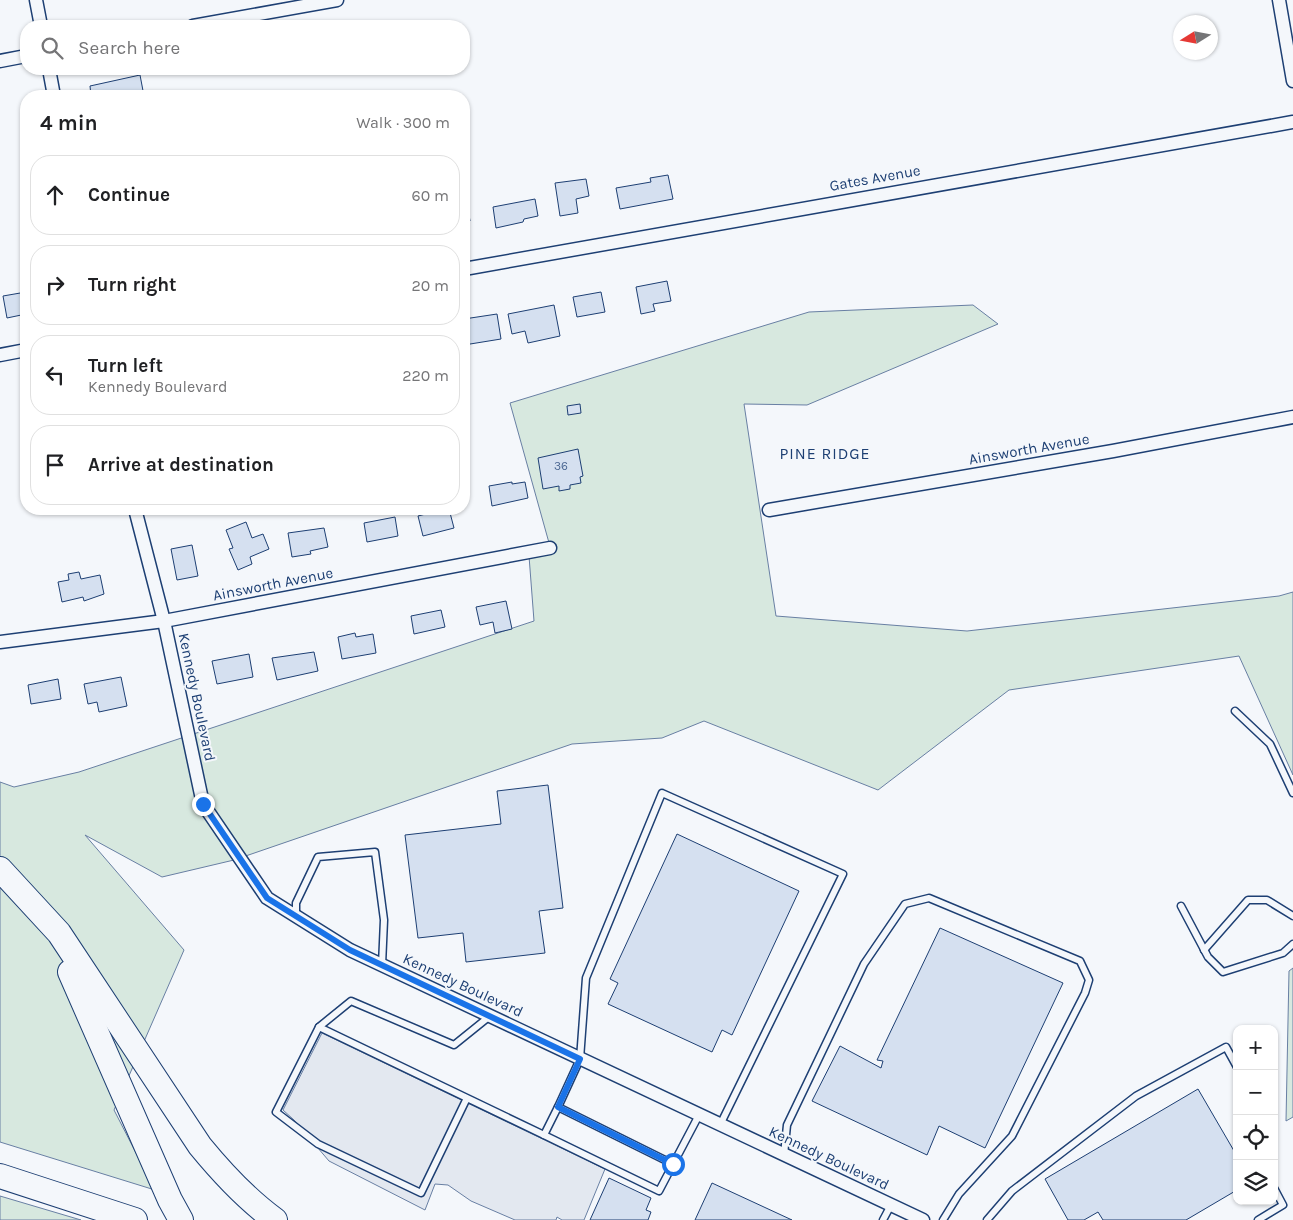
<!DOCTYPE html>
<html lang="en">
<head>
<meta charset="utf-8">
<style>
	:root { --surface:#fff; --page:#f2f2f2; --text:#202124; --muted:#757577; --line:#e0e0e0 }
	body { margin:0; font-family:Karla,sans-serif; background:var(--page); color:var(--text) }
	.controls { position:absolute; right:15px; bottom:15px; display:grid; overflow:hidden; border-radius:10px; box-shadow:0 1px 4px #0004 }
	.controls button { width:45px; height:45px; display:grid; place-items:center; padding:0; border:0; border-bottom:1px solid var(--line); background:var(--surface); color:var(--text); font:25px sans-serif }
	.compass { position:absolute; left:1173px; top:15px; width:45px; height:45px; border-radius:50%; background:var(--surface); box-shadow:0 1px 4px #0004; rotate:259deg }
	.stop { position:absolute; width:15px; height:15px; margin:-11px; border:4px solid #1a73e8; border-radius:50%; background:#fff }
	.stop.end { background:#1a73e8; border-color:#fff; box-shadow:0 1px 5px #0008 }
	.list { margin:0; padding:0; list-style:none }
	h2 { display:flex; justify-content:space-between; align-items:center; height:65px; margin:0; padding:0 20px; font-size:21px }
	h2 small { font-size:16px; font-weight:400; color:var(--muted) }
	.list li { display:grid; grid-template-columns:32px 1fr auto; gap:15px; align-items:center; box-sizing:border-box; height:80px; margin:0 10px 10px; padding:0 10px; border:1px solid var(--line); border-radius:20px }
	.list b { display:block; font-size:19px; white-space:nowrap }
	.list p { margin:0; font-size:16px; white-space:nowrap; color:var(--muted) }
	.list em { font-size:16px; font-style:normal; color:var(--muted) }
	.icon { flex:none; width:28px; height:28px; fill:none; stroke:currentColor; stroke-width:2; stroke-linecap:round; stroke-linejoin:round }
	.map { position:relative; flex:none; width:1293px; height:1220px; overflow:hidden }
	.search { position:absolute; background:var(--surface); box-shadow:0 1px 4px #0004; left:20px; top:20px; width:450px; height:55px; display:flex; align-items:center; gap:12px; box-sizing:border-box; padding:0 18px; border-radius:20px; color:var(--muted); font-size:19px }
	.panel { position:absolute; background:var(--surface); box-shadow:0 1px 4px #0004; left:20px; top:90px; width:450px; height:425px; border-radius:20px }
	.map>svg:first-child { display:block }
</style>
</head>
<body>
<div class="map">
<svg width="1293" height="1220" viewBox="0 0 1293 1220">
	<rect width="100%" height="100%" fill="#f4f7fb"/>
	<g fill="#d7e8df" stroke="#687fa3">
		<path d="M973,305l25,19 -191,81 -63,-1 32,212 191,15 312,-35 14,-4v183l-54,-119 -230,34 -131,100 -174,-69 -42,17 -90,6 -338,116 -72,17 -77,-42 99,115 -70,160 41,80 -155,-48v-360l14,5 65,-15 455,-151 -5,-65 22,-6 -41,-147 299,-91z"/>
		<path d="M1293,968v149l-7,4 3,-150z"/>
		<path d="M0,1196l81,24h-81z"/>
	</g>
	<path fill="#e3e8f0" stroke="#687fa3" d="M322,1033l283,136 -21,51h-22l-5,-3 -1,3h-41l-44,-19 -23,-16 -13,-1 -10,26 -96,-49 -35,-41 -11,-10z"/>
	<g fill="#d5e0f0" stroke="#1d3f73">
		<path d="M140,75l4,21h-53l-1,-10z"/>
		<path d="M668,175l5,24 -53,10 -4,-21 35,-6 -1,-4z"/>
		<path d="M586,179l3,17 -13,3 2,14 -18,3 -5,-33z"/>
		<path d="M535,199l3,17 -14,3 -1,3 -27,6 -3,-21z"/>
		<path d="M467,203l3,18 -6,1v-18z"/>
		<path d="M667,281l4,20 -18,3 2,7 -14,3 -5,-27z"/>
		<path d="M26,292v22l-19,4 -4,-22z"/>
		<path d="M601,292l4,20 -28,5 -4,-20z"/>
		<path d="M554,305l6,31 -32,7 -3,-12 -13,3 -4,-20z"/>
		<path d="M497,314l4,25 -37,6v-26z"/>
		<path d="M580,404l1,9 -13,2 -1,-9z"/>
		<path d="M578,449l5,27 -3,1 1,6 -11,2v4l-11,2v-5l-16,3 -5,-31z"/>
		<path d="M512,482v2l13,-2 3,16 -36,8 -3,-20z"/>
		<path d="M445,509h4l5,19 -31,8 -5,-20z"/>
		<path d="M395,517l3,19 -31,6 -3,-19z"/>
		<path d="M246,522l6,16 11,-4 6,15 -19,8 2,7 -14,6 -9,-21 4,-1 -7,-18z"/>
		<path d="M324,528l4,19 -18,4 1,3 -19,3 -4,-24z"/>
		<path d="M192,545l6,31 -21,4 -6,-31z"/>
		<path d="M79,572l2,7 19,-4 4,19 -20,7 -1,-4 -21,5 -4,-20 11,-2 -1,-6z"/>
		<path d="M506,601l6,28 -17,4 -2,-11 -13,3 -4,-18z"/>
		<path d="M441,610l4,17 -31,7 -3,-18z"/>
		<path d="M355,633l1,4 17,-3 3,19 -34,6 -4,-22z"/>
		<path d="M314,652l4,19 -41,9 -5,-22z"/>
		<path d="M249,654l4,23 -36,7 -5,-23z"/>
		<path d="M121,677l6,29 -28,6 -2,-10 -9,2 -4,-20z"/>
		<path d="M58,679l3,20 -30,5 -3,-19z"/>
		<path d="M548,785l15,123 -24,3 6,42 -79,9 -3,-29 -45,5 -13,-103 96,-11 -4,-33z"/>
		<path d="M677,834l122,57 -67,144 -10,-5 -10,22 -104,-48 10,-21 -8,-4z"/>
		<path d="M940,928l123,55 -78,165 -46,-22 -12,29 -115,-54 28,-55 41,22 2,-7 -6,-1z"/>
		<path d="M1198,1089l39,67v34l-51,30h-83l-5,-8 -14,8h-16l-23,-41z"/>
		<path d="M609,1178l42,20 -5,12 5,2 -3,8h-58z"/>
		<path d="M712,1183l80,37h-97z"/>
	</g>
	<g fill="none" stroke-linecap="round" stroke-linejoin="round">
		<defs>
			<g id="service">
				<path d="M1235,711l35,33 23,49"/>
				<path d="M1181,906l27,51 15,15 60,-19 10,-9"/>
				<path d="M296,916v-13l22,-46 57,-5 9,68 -2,45"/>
				<path d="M1204,950l44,-50h19l26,16"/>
				<path d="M319,1027l32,-26 103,44 36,-29"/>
				<path d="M467,1098l-46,95 -103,-49 -42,-32 43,-85 225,108"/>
				<path d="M558,1107l22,-48 6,-81 76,-185 181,81 -123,251"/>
				<path d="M784,1155l3,-30 77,-161 41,-60 24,-6 151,63 9,19 -4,13 -73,143 -53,58 -16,26"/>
				<path d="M673,1164l-115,-57 -14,28 115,56 40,-76"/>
				<path d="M883,1220l8,-15"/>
				<path d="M987,1220l25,-29 124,-95 90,-49 11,20"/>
				<path d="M1258,1220l25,-15 -9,-17"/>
			</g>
			<g id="minor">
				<path d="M36,0l5,26"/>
				<path d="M1279,0l14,81"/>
				<path d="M193,26l144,-26"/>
				<path d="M0,61l26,-5"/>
				<path d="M49,69l5,27"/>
				<path d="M464,269l829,-147"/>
				<path d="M0,355l26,-5"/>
				<path d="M135,509l29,112 39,183 64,94 83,52 573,270"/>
				<path d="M769,510l344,-59 180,-34"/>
				<path d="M0,642l164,-21 386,-73"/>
			</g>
			<g id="motorway">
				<path d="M0,869l59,64 141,213c23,28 46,53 75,74"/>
				<path d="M70,972l100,228 11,20"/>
				<path d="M0,1176l135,44"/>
			</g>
		</defs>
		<use href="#service" stroke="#1d3f73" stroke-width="9"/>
		<use href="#minor" stroke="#1d3f73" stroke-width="15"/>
		<use href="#motorway" stroke="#1d3f73" stroke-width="26"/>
		<use href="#service" stroke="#f4f7fb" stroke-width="6"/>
		<use href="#minor" stroke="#f4f7fb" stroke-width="12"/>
		<use href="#motorway" stroke="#f4f7fb" stroke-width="24"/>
	</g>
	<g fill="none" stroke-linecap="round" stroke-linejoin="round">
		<path stroke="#1a73e8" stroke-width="6" d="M203,804l64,94 83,52 230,109 -22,48 115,57"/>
	</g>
	<g text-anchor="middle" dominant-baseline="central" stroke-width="4" stroke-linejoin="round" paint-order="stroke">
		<g font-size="12" fill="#4b6792">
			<text x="561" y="466">36</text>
		</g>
		<g font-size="15" fill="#1d3f73" stroke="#f4f7fb">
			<text transform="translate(875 178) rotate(-10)">Gates Avenue</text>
			<text transform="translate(1029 449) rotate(-10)">Ainsworth Avenue</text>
			<text transform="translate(273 584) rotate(-11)">Ainsworth Avenue</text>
			<text transform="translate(197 697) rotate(78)">Kennedy Boulevard</text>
			<text transform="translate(463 985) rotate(25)">Kennedy Boulevard</text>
			<text transform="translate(829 1158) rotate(25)">Kennedy Boulevard</text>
		</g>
		<g font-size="16" letter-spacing="1" fill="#1d3f73" stroke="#f4f7fb">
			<text x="825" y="453">PINE RIDGE</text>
		</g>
	</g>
</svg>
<div class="controls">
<button>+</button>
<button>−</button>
<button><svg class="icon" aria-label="locate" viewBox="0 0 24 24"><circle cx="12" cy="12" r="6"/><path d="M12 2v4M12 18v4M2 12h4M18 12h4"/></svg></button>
<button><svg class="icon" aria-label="layers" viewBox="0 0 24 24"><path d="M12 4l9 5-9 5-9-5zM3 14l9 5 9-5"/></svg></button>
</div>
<svg class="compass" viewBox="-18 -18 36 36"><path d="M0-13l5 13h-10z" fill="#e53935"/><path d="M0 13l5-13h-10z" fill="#757577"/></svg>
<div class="stop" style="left:673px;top:1164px"></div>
<div class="stop end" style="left:203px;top:804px"></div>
<div class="search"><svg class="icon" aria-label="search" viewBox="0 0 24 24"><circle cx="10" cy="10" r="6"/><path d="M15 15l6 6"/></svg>Search here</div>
<section class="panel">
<h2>4 min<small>Walk · 300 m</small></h2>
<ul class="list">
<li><svg class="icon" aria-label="ahead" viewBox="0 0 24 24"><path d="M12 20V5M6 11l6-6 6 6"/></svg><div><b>Continue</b></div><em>60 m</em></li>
<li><svg class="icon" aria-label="right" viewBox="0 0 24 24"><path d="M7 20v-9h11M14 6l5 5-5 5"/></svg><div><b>Turn right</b></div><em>20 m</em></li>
<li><svg class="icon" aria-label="left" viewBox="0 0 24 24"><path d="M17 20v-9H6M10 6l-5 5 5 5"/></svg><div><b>Turn left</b><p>Kennedy Boulevard</p></div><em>220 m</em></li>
<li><svg class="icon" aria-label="arrive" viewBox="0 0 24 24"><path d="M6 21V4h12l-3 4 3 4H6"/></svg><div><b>Arrive at destination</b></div></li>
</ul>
</section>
</div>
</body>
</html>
